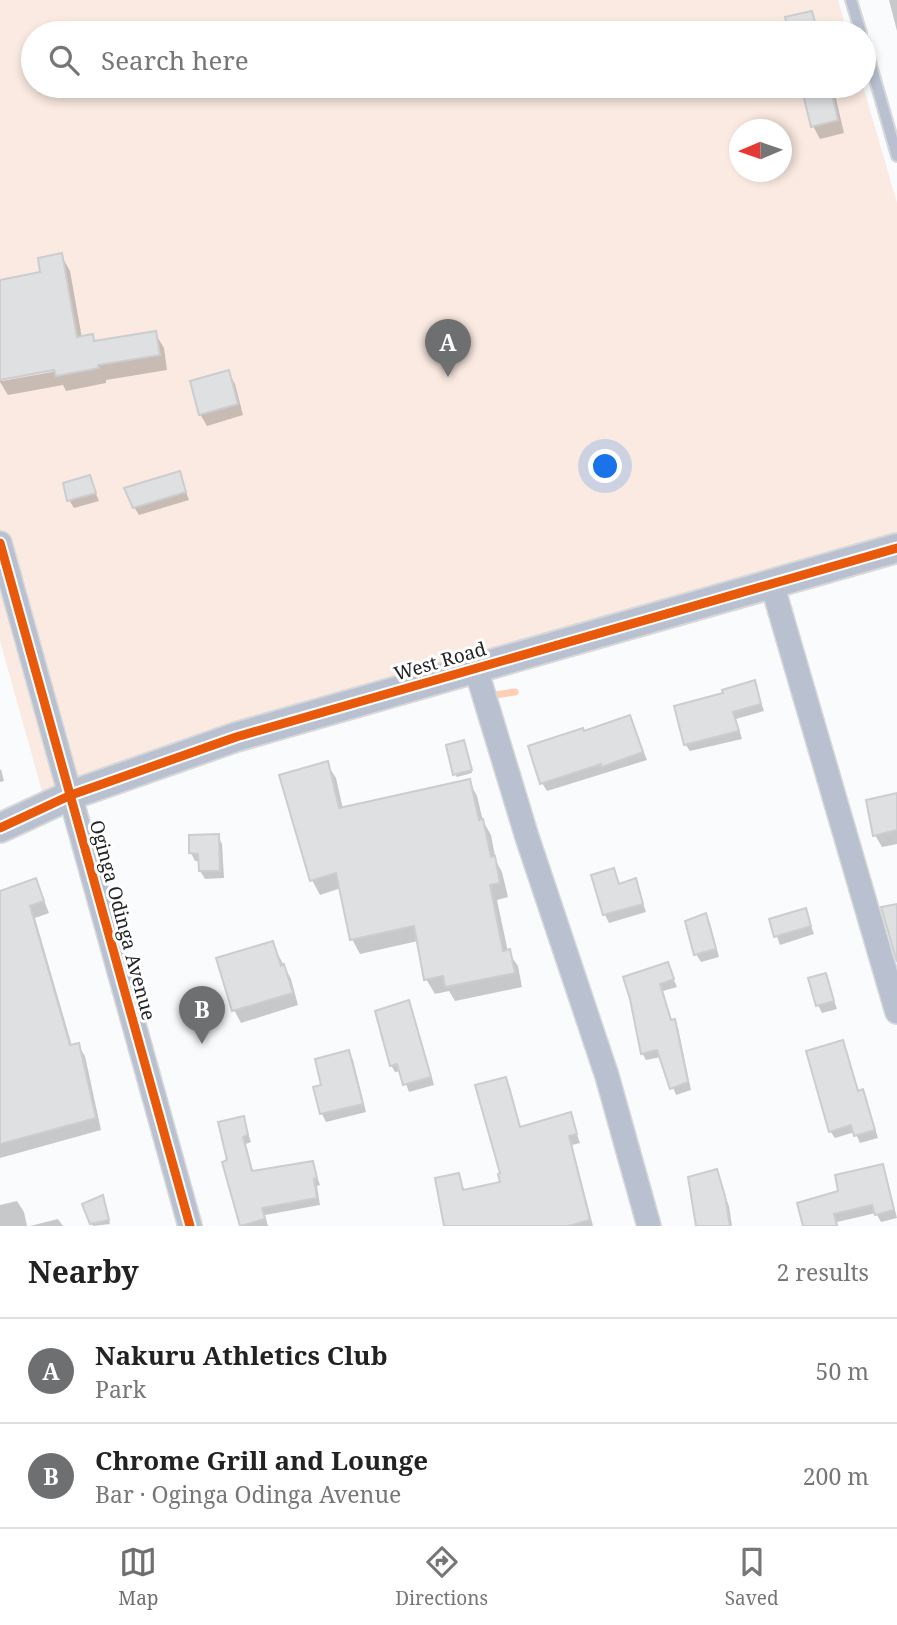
<!DOCTYPE html>
<html lang="en">
<head>
<meta charset="utf-8">
<style>
	:root { --surface:#fff; --page:#f6f6f6; --text:#222; --muted:#767676; --line:#e0e0e0; --accent:#6d6f70 }
	body { margin:0; font-family:"Noto Serif",serif; background:var(--page); color:var(--text) }
	.compass { position:absolute; left:729px; top:119px; width:63px; height:63px; border-radius:50%; background:var(--surface); box-shadow:0 4px 10px #0003; rotate:268deg }
	.you { position:absolute; left:606px; top:467px; width:24px; height:24px; margin:-18px; border:5px solid #fff; border-radius:50%; background:#1a73e8; box-shadow:0 0 0 10px #1a73e833 }
	.badge { display:grid; place-items:center; width:46px; height:46px; border-radius:50%; background:var(--accent); color:#fff; font-size:23px; font-weight:700 }
	.pin { position:absolute; translate:-50% -58px; filter:drop-shadow(0 2px 4px #0008) }
	.pin::after { content:''; position:absolute; top:37px; width:24px; height:21px; background:inherit; clip-path:polygon(0 0,100% 0,50% 100%) }
	.list { margin:0; padding:0; list-style:none }
	h2 { display:flex; justify-content:space-between; align-items:center; height:91px; margin:0; padding:0 28px; font-size:30px }
	h2 small { font-size:23px; font-weight:400; color:var(--muted) }
	.list li { display:grid; grid-template-columns:46px 1fr auto; gap:21px; align-items:center; box-sizing:border-box; height:105px; padding:0 28px; border-top:2px solid var(--line) }
	.list b { display:block; font-size:26px; white-space:nowrap }
	.list p { margin:0; font-size:23px; white-space:nowrap; color:var(--muted) }
	.list em { font-size:23px; font-style:normal; color:var(--muted) }
	.icon { flex:none; width:38px; height:38px; fill:none; stroke:currentColor; stroke-width:2; stroke-linecap:round; stroke-linejoin:round }
	.map { position:relative; flex:none; width:897px; height:1226px; overflow:hidden }
	.search { position:absolute; background:var(--surface); box-shadow:0 4px 10px #0003; left:21px; right:21px; top:21px; height:77px; display:flex; align-items:center; gap:18px; box-sizing:border-box; padding:0 24px; border-radius:38px; color:var(--muted); font-size:26px }
	.sheet { height:301px; background:var(--surface) }
	nav { display:flex; justify-content:space-around; align-items:center; box-sizing:border-box; height:98px; border-top:2px solid var(--line); background:var(--surface); font-size:19px; color:var(--muted) }
	nav a { display:grid; justify-items:center; gap:4px }
	nav .on { color:var(--accent) }
	.map>svg:first-child { display:block }
</style>
</head>
<body>
<div class="map">
<svg width="897" height="1226" viewBox="0 0 897 1226">
	<rect width="100%" height="100%" fill="#f9fbfd"/>
	<path fill="#faeae1" fill-rule="evenodd" d="M0,0h838l9,33h-814v53h830l34,117v348l-850,258 -47,-168zM740,130h42v42h-42z"/>
	<g fill="#0003" fill-rule="evenodd">
		<path d="M889,0h8v31z"/>
		<path d="M811,13l9,20h-29l-4,-15z"/>
		<path d="M803,86h30l11,47 -24,6 -7,-13z"/>
		<path d="M61,255l9,16 12,67 10,-2 3,6 60,-9 9,15 3,22 -61,10v3l-40,8 -3,-6 -55,10 -8,-13v-101l42,-8zM63,366v4l-61,11v-3z"/>
		<path d="M228,372l7,12 8,31 -36,11 -7,-12z"/>
		<path d="M179,474l10,26 -50,15 -5,-8z"/>
		<path d="M89,477l10,24 -25,7 -5,-8z"/>
		<path d="M754,682l10,29 -28,8 6,20 -52,12 -5,-7 40,-50z"/>
		<path d="M630,717l17,43 -100,31 -5,-8 42,-50z"/>
		<path d="M465,746l7,27 -15,4 -2,-3z"/>
		<path d="M327,764l9,14 7,31 126,-28 8,15 6,25 8,14 5,26 6,11 6,25 -11,3 11,52 10,14 4,21 -67,14 -6,-10 -14,3 -9,-15 -8,-38 -58,13 -8,-15 -11,-51 -21,7 -8,-15z"/>
		<path d="M1,769l3,12 -4,1v-12z"/>
		<path d="M897,795v49l-15,3 -7,-12z"/>
		<path d="M218,836l4,8 2,34 -19,1 -5,-8v-10h-5l-4,-8z"/>
		<path d="M613,870l7,15 15,-4 11,31 -37,11 -4,-8 -12,-39z"/>
		<path d="M36,880l13,33 -14,5 37,128 6,-1 7,11 16,74 -101,28v-266z"/>
		<path d="M805,910l9,24 -34,11 -9,-25z"/>
		<path d="M705,915l5,8 9,34 -18,5 -5,-8 -9,-32z"/>
		<path d="M272,943l19,36 7,26 -57,18 -7,-13z"/>
		<path d="M667,964l10,23 -14,4 9,30 6,7 13,62 -15,5 -15,-38 -15,3 -4,-7 -10,-54z"/>
		<path d="M825,975l12,34 -15,4 -4,-8z"/>
		<path d="M408,1002l4,7 22,76 -25,7 -8,-21 -6,1 -4,-7z"/>
		<path d="M842,1042l17,50h3l4,7 12,39 -18,5 -5,-11 -20,6 -5,-7z"/>
		<path d="M348,1052l5,8 13,52 -40,10 -4,-8 -7,-26 8,-2z"/>
		<path d="M505,1079l5,8 11,42 49,-15 10,29 -8,2 21,81h-147l12,-51 7,16 37,-7z"/>
		<path d="M243,1118l8,24 -5,2 7,28 59,-9 8,22 -3,1 3,19 -55,10 3,11h-26l-18,-63 5,-1z"/>
		<path d="M882,1166l4,8 11,44 -16,4 -5,-9 -39,9 1,4h-33z"/>
		<path d="M716,1171l13,35 3,20h-34z"/>
		<path d="M103,1197l7,27 -17,2 -9,-21z"/>
		<path d="M17,1201l7,11 3,14h-27v-21z"/>
		<path d="M58,1219l5,7h-33z"/>
	</g>
	<g fill="none" stroke-linecap="round" stroke-linejoin="round">
		<path stroke="#fdd0b4" stroke-width="7" d="M489,696l26,-4"/>
	</g>
	<g fill="#dfe0e1" stroke="#cccdcf" stroke-width="2">
		<path d="M812,11l6,22h-29l-4,-16z"/>
		<path d="M801,86h29l8,34 -27,7z"/>
		<path d="M62,253l15,84 16,-3 1,7 62,-10 4,24 -62,10 1,3 -43,8 -2,-6 -54,10v-100l40,-8 -2,-14z"/>
		<path d="M229,370l9,34 -39,11 -9,-34z"/>
		<path d="M180,471l6,21 -53,16 -9,-20z"/>
		<path d="M90,475l6,18 -29,8 -4,-18z"/>
		<path d="M755,680l6,24 -28,8 6,19 -55,14 -10,-39 49,-13 -1,-3z"/>
		<path d="M630,715l13,37 -41,15 -1,-3 -61,20 -12,-38 55,-18 1,3z"/>
		<path d="M464,740l8,30 -19,5 -7,-30z"/>
		<path d="M328,761l11,47 131,-29 9,41 4,-1 8,38 4,-1 5,27 -10,2 13,66 7,-2 5,24 -70,14 -2,-11 -19,4 -10,-54 -64,14 -14,-67 -26,8 -31,-106z"/>
		<path d="M897,793v37l-24,6 -7,-36z"/>
		<path d="M219,834l1,37h-21l-1,-17 -9,-1v-18z"/>
		<path d="M614,868l5,16 17,-6 7,26 -40,11 -12,-40z"/>
		<path d="M36,878l8,23 -14,5 40,139 9,-2 17,75 -96,26v-253z"/>
		<path d="M897,904v58l-16,-55z"/>
		<path d="M806,908l5,18 -37,11 -5,-18z"/>
		<path d="M706,913l10,36 -22,6 -9,-34z"/>
		<path d="M273,941l8,25 3,-2 9,29 -61,18 -16,-53z"/>
		<path d="M668,962l6,17 -14,5 11,36 4,-1 13,63 -18,7 -13,-39 -16,4 -11,-55 -7,-22z"/>
		<path d="M826,973l8,28 -18,5 -8,-28z"/>
		<path d="M409,1000l22,77 -28,8 -6,-21 -7,2 -15,-55z"/>
		<path d="M843,1040l15,51 5,-2 12,41 -21,6 -3,-11 -22,7 -23,-81z"/>
		<path d="M349,1050l14,54 -43,10 -7,-27 8,-2 -6,-26z"/>
		<path d="M506,1077l14,50 51,-15 6,22 -8,2 21,84 -22,6h-124l-9,-48 24,-5 4,17 37,-8 -2,-8 2,-1 -25,-88z"/>
		<path d="M244,1116l4,19 -5,2 9,34 61,-10 4,17 -3,1 3,19 -55,10 3,11 -25,7 -18,-64 5,-2 -9,-38z"/>
		<path d="M883,1164l11,46 -19,5 -3,-10 -38,9 3,12h-34l-6,-23 41,-12 -3,-16z"/>
		<path d="M717,1169l8,27 5,30h-34l-8,-49z"/>
		<path d="M103,1195l6,25 -19,4 -8,-20z"/>
	</g>
	<g fill="none" stroke-linecap="round" stroke-linejoin="round">
		<defs>
			<g id="service">
				<path d="M851,0l10,33"/>
				<path d="M864,41l33,115"/>
			</g>
			<g id="minor">
				<path d="M0,543l190,683"/>
				<path d="M772,584l125,428"/>
				<path d="M476,669l51,168 80,239 42,150"/>
			</g>
			<path id="tertiary" d="M0,828l71,-33 165,-58 661,-189"/>
		</defs>
		<use href="#service" stroke="#d7d8d9" stroke-width="14"/>
		<use href="#minor" stroke="#d7d8d9" stroke-width="26"/>
		<use href="#tertiary" stroke="#d7d8d9" stroke-width="32"/>
		<use href="#service" stroke="#b9c0d0" stroke-width="10"/>
		<use href="#minor" stroke="#b9c0d0" stroke-width="23"/>
		<use href="#tertiary" stroke="#b9c0d0" stroke-width="28"/>
		<defs>
			<g id="cycleway">
				<path d="M0,543l190,683"/>
				<path d="M0,828l71,-33 165,-58 661,-189"/>
			</g>
		</defs>
		<use href="#cycleway" stroke="#fff" stroke-width="13"/>
		<use href="#cycleway" stroke="#e8590c" stroke-width="9"/>
	</g>
	<g text-anchor="middle" dominant-baseline="central" stroke-width="6" stroke-linejoin="round" paint-order="stroke">
		<g font-size="19" fill="#222324" stroke="#fff">
			<text transform="translate(440 661) rotate(-16)">West Road</text>
			<text transform="translate(123 920) rotate(75)">Oginga Odinga Avenue</text>
		</g>
	</g>
</svg>
<svg class="compass" viewBox="-18 -18 36 36"><path d="M0-13l5 13h-10z" fill="#e53935"/><path d="M0 13l5-13h-10z" fill="#767676"/></svg>
<div class="you"></div>
<div class="pin badge" style="left:448px;top:377px">A</div>
<div class="pin badge" style="left:202px;top:1044px">B</div>
<div class="search"><svg class="icon" aria-label="search" viewBox="0 0 24 24"><circle cx="10" cy="10" r="6"/><path d="M15 15l6 6"/></svg>Search here</div>
</div>
<section class="sheet">
<h2>Nearby<small>2 results</small></h2>
<ul class="list">
<li><span class="badge">A</span><div><b>Nakuru Athletics Club</b><p>Park</p></div><em>50 m</em></li>
<li><span class="badge">B</span><div><b>Chrome Grill and Lounge</b><p>Bar · Oginga Odinga Avenue</p></div><em>200 m</em></li>
</ul>
</section>
<nav>
<a class="on"><svg class="icon" aria-label="map" viewBox="0 0 24 24"><path d="M3 6l6-2 6 2 6-2v14l-6 2-6-2-6 2zM9 4v14M15 6v14"/></svg>Map</a>
<a><svg class="icon" aria-label="directions" viewBox="0 0 24 24"><path d="M12 3l9 9-9 9-9-9zM9 14v-3h6M13 9l2 2-2 2"/></svg>Directions</a>
<a><svg class="icon" aria-label="saved" viewBox="0 0 24 24"><path d="M7 4h10v16l-5-4-5 4z"/></svg>Saved</a>
</nav>
</body>
</html>
